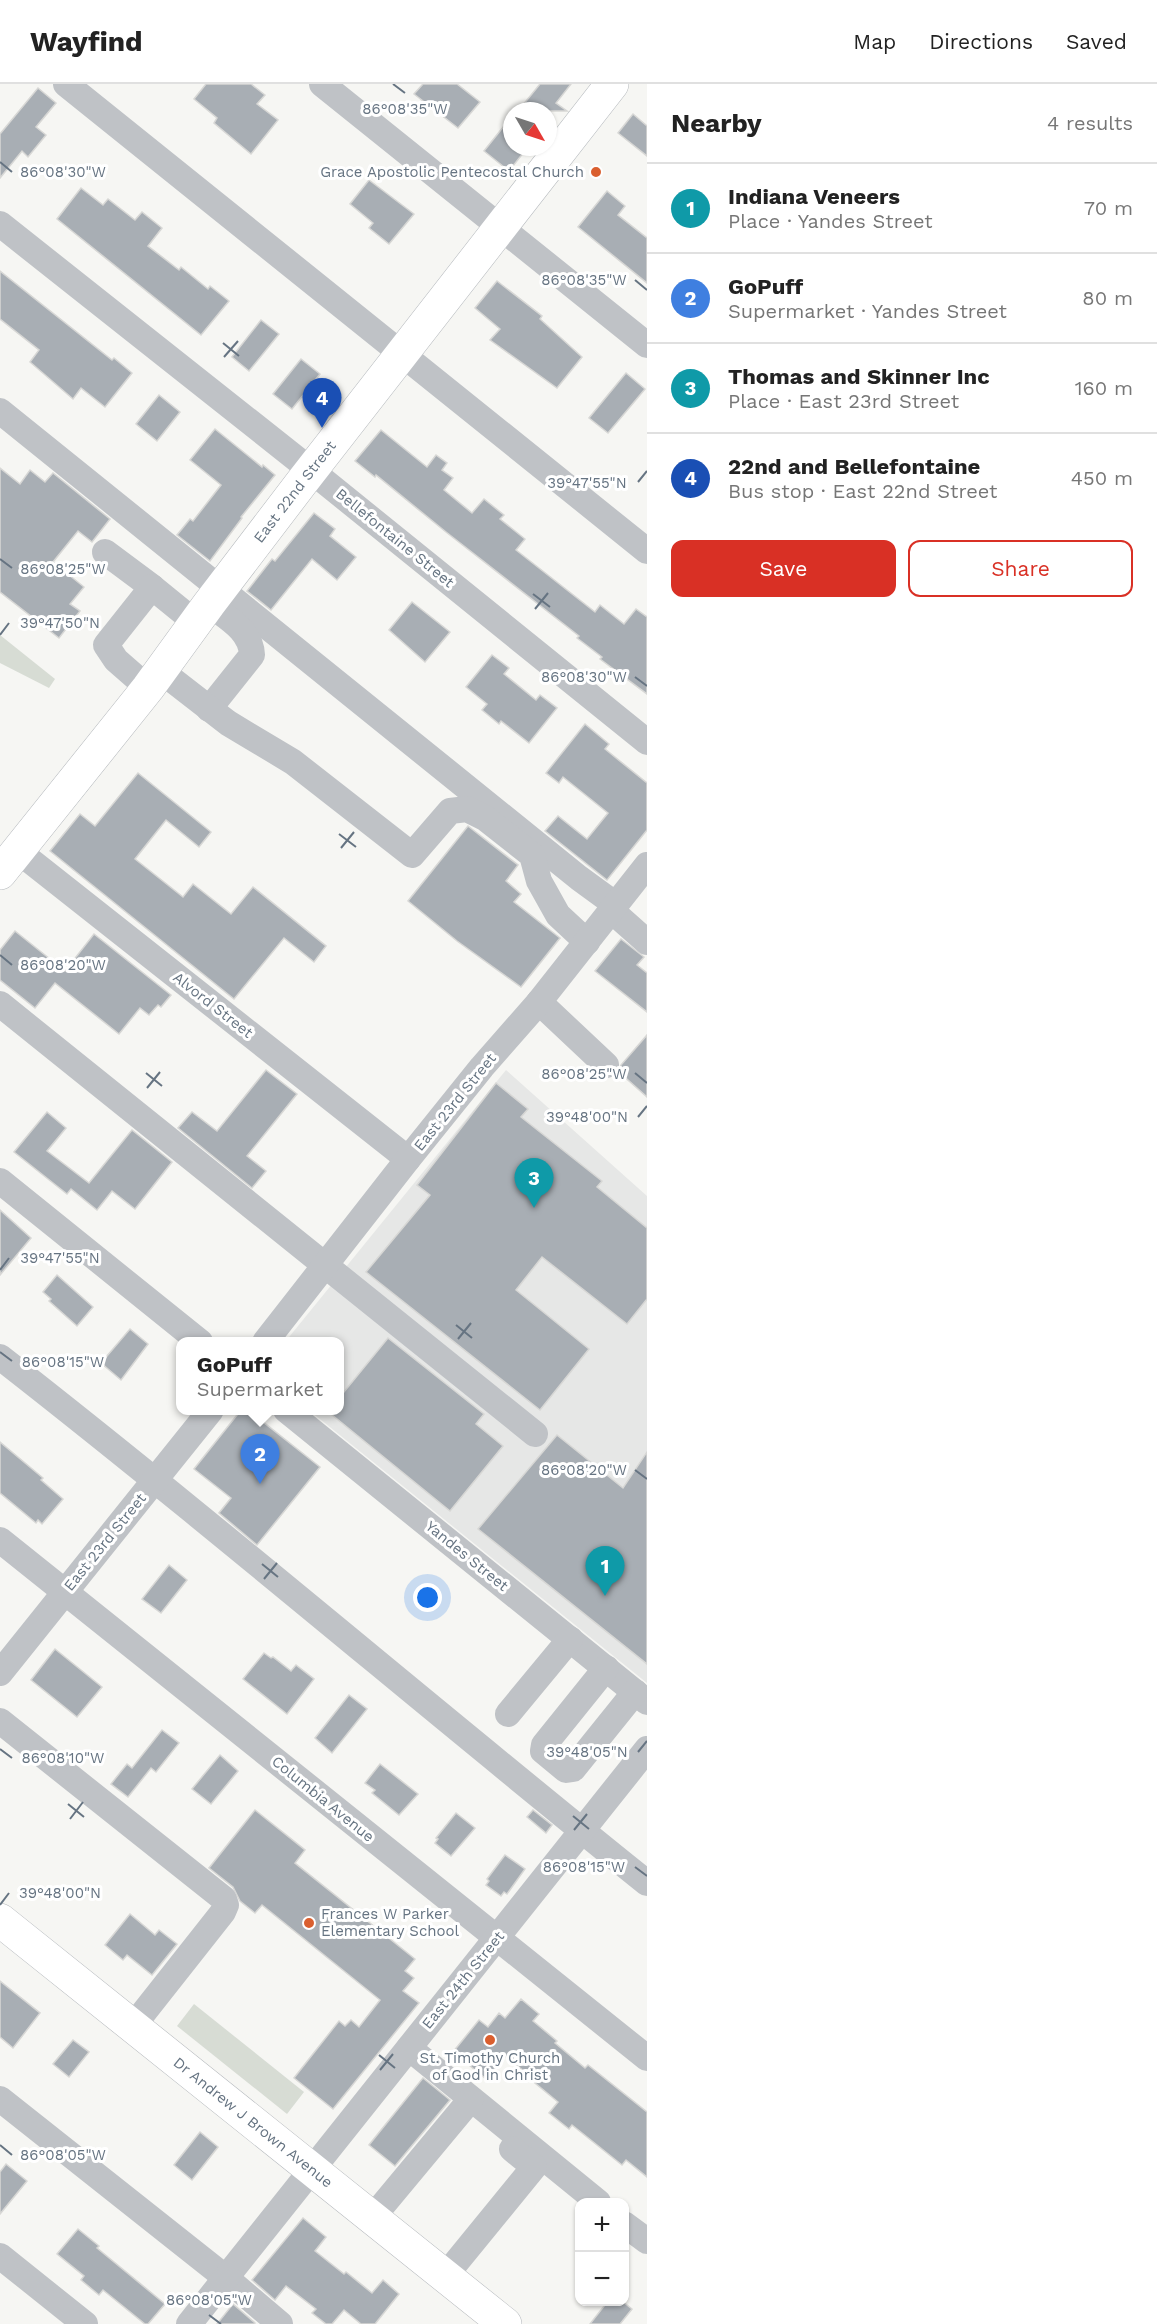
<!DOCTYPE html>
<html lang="en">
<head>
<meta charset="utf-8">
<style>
	:root { --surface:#fff; --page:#f6f6f6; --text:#222; --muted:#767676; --line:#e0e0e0; --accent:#d93025 }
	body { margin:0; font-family:"Work Sans",sans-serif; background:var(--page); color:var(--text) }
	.controls { position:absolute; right:18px; bottom:18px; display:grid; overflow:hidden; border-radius:12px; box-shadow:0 2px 4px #0004 }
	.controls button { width:54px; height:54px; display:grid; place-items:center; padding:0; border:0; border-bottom:2px solid var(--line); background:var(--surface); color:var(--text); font:30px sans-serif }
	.compass { position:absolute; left:503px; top:18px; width:54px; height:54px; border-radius:50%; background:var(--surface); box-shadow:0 2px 4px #0004; rotate:129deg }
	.you { position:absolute; left:428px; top:1514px; width:21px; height:21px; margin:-15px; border:4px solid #fff; border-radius:50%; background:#1a73e8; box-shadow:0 0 0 9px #1a73e833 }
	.badge { display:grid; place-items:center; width:39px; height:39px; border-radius:50%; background:var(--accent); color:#fff; font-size:20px; font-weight:700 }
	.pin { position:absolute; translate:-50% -50px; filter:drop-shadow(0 2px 3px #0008) }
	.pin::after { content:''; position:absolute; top:32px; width:21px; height:18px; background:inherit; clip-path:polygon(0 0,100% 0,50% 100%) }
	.popup { position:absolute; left:176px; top:1253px; width:168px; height:78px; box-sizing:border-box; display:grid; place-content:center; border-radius:12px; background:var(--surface); filter:drop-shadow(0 2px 4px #0005); font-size:20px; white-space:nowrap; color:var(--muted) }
	.popup b { font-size:22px; color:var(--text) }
	.popup::after { content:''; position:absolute; left:50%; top:100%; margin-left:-12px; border:12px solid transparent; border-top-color:var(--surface) }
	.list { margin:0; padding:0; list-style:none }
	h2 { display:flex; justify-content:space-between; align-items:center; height:78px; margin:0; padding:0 24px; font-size:26px }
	h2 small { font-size:20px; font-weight:400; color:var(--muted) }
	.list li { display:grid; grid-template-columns:39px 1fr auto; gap:18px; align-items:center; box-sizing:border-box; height:90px; padding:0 24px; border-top:2px solid var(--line) }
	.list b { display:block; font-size:22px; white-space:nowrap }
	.list p { margin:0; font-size:20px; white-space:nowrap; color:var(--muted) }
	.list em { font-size:20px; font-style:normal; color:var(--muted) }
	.actions { display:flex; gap:12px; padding:18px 24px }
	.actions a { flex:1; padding:14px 0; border:2px solid var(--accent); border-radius:12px; text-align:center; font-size:21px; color:var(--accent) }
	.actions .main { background:var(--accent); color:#fff }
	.map { position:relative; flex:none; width:647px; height:2240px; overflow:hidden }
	header { display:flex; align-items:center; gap:36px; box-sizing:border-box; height:84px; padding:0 30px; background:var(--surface); border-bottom:2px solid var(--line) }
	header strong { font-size:28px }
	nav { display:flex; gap:33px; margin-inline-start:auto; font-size:21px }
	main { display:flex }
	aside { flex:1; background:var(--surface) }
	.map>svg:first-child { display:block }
</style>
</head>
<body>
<header>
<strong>Wayfind</strong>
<nav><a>Map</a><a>Directions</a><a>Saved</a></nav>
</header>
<main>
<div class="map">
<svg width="647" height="2240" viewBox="0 0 647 2240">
	<rect width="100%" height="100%" fill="#f6f6f3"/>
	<path fill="#e6e7e6" d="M506,986l141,126v487l-337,-272 30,-1v-68h-55z"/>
	<g fill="#d7dcd4">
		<path d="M0,551l55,44 -6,9 -49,-25z"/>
		<path d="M194,1920l110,88 -17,22 -110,-88z"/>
	</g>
	<g fill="#a8aeb4" stroke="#d7d7d5" stroke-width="1.5">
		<path d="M206,0h45l14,11 -8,9 21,16 -27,34 -37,-31 3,-5 -23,-19z"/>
		<path d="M423,0h34l23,18 -22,26 -44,-34z"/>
		<path d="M540,0h31l-15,19 11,8h-49z"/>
		<path d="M38,4l18,15 -20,24 10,8 -18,22 -6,-6 -22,27v-44z"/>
		<path d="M633,30l14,12v30l-29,-23z"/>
		<path d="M512,32v31h16l-19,24 -25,-20z"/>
		<path d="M369,96l45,34 -25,30 -20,-16 4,-5 -23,-19z"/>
		<path d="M81,104l22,17 5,-6 27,21 7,-8 20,16 -14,18 31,24 2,-3 27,22 2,-3 19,15 -28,34 -144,-116z"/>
		<path d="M607,107l18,15 -7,9 29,23v45l-69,-56z"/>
		<path d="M0,187l112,89 2,-2 18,15 -27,34 -24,-19 -8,11 -43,-37 9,-12 -39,-31z"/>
		<path d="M497,197l45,35 -2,3 42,38 -25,31 -67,-48 10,-11 -25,-21z"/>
		<path d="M261,236l18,14 -30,37 -17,-14z"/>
		<path d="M301,275l19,15 -28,35 -19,-15z"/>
		<path d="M626,289l19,16 -37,44 -19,-15z"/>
		<path d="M159,311l21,17 -23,29 -21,-17z"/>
		<path d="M215,345l47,38 1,-2 12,10 -34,42 1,1 -32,43 -33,-26 13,-16 3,2 28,-36 -31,-25z"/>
		<path d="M381,346l46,37 9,-12 11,8 -5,7 11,8 -9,12 28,23 12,-14 20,16 -4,4 25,20 -9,11 79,62 5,-7 24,19 12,-15 11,8v77l-47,-35 2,-2 -25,-19 2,-2 -133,-104 -70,-57 -1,2 -20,-16z"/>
		<path d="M0,384l20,16 10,-14 15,12 8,-9 57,46 -18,23 -14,-11 -25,31 31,25 -14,17 10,7 -21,27 -59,-46z"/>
		<path d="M314,429l21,16 -5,7 26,21 -19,23 -25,-21 -41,51 -24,-19 25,-32 3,2z"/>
		<path d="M412,518l38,30 -25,30 -36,-32z"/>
		<path d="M492,571l17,13 -5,6 32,26 4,-5 17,13 -28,35 -28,-22 -2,3 -17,-14 5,-6 -21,-17z"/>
		<path d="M585,640l24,20 -4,5 42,34v47l-40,50 -62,-49 13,-15 29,23 21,-26 -45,-36 -4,6 -13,-10z"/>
		<path d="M138,689l73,59 -12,15 -33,-27 -31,39 48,38 10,-13 38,30 22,-27 73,59 -12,16 -30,-24 -50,61 -184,-148 30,-37 15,12z"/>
		<path d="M468,742l50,39 -12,16 15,13 -7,8 46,36 -39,49 -64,-46 -49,-40z"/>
		<path d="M15,847l50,40 29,-37 77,61 -10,12 -3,-2 -9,10 -9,-7 -21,26 -64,-51 -20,25 -35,-28v-30z"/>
		<path d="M621,855l23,18 -7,8 10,8v39l-52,-41z"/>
		<path d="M647,951v62l-28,-25 2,-7z"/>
		<path d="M266,986l31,24 -50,62 19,15 -14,17 -74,-60 14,-16 25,19z"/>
		<path d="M496,999l32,26 -7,8 81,64 -5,6 50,41v71l-20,25 -85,-67 -26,33 73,59 -49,61 -174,-138 64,-77 -13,-10z"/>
		<path d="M47,1028l19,16 -19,23 42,32 43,-53 40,32 -37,47 -23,-18 -15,19 -26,-21 -4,5 -53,-42z"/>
		<path d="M0,1126l31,28 -31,37z"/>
		<path d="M57,1191l36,32 -16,19 -28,-25 2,-2 -8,-7z"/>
		<path d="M130,1245l18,15 -27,36 -20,-17z"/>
		<path d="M388,1254l96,76 -8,10 27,22 -53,65 -124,-101h13v-12z"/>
		<path d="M241,1326h7l72,57 -63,78 -38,-32 12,-15 -37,-29z"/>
		<path d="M557,1351l66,53 24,-36v212l-169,-135z"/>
		<path d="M0,1358l43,36 -2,2 22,19 -21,25 -4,-4 -2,3 -36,-30z"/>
		<path d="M169,1481l18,15 -26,33 -19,-14z"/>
		<path d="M55,1565l47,38 -25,30 -46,-37z"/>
		<path d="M264,1569l7,5 2,-1 18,14 5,-6 18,14 -27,35 -44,-35z"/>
		<path d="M349,1611l18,14 -35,44 -17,-15z"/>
		<path d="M162,1646l17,13 -23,29 -5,-4 -23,29 -17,-13 16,-20 5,4z"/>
		<path d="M220,1671l18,16 -27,33 -19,-15z"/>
		<path d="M380,1680l38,30 -19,21 -27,-22 3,-3 -10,-7z"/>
		<path d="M255,1726l50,40 -10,13 120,96 -10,12 9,7 -11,13 16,12 -86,106 -39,-31 45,-57 6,5 6,-6 8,7 21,-27 -118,-95 -7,8 -15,-12 -7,-14 -24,-19z"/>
		<path d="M533,1726l19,15 -6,8 -19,-16z"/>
		<path d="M456,1729l19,15 -24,28 -16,-13 3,-4 -2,-1z"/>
		<path d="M505,1771l20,14 -18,25 -3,-2 -3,4 -15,-11 3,-4 -2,-2z"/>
		<path d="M130,1830l25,21 4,-5 18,14 -25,31 -25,-20 -4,5 -18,-15z"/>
		<path d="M0,1897l40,32 -27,35 -13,-11z"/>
		<path d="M521,1915l18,15 -6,7 24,20 -2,2 30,25 3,-3 59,47v65l-21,-17 -4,5 -50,-40 -3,4 -20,-16 9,-11 -23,-19 1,-2 -31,-25 -19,23 -33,-27 26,-32 9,7 11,-14 6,5z"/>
		<path d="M73,1956l16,12 -20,25 -16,-13z"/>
		<path d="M423,1994l27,22 -55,66 -26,-21z"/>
		<path d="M200,2048l18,15 -26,33 -18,-15z"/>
		<path d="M6,2080l21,17 -27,33v-42z"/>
		<path d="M303,2134l23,19 -11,14 29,23 2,-2 26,21 11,-13 16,14 -24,30h-14l-17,-14 -12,14h-6l-14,-11 4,-4 -30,-23 -11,14 -23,-20z"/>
		<path d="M78,2145l21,17 -2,2 68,56 -17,20h-3l-42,-34 -4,5 -18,-15 3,-4 -27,-22z"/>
		<path d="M608,2217h14l10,8 -12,15h-30z"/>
		<path d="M233,2220l22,19 -1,1h-37z"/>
	</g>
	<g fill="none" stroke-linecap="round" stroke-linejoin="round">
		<defs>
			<g id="major">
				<path id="s1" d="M0,789l148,-185 61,-84 93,-122 310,-398"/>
				<path id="s2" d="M0,1836l505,404"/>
			</g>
		</defs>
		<use href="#major" stroke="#b4b8bc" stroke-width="34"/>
		<g stroke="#bfc2c6" stroke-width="26">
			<path d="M66,0l581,467"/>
			<path d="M322,0l325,261"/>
			<path d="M0,140l303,240 344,278"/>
			<path d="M0,327l579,467 37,27"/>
			<path d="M105,468l47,35 -46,58 10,15 32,28"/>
			<path d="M152,503l43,35"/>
			<path d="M209,520c18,14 42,26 43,51l-43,54"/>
			<path d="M161,587l67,52 65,39 119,93 38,-44 17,-2 18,9 47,37 7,26 19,34 29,27"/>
			<path d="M18,767l390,308"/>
			<path d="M612,827l35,31"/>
			<path d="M539,918l67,63"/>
			<path d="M0,920l535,430"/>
			<path d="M0,1097l200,161"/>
			<path d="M265,1258l143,-183 74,-92 57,-65 108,-137"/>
			<path d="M0,1273c219,171 430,352 647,526"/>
			<path d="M286,1326l361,292"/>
			<path d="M0,1456l647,518"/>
			<path d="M606,1584l-62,77 -1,6 23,19 7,-1 62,-77"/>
			<path d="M0,1589l211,-263"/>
			<path d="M508,1630l62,-75"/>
			<path d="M0,1637l224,178 2,6 -3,7 -90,114"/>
			<path d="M409,1964l189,154"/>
			<path d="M0,2015l226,179 54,46"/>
			<path d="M372,2134l99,-119"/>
			<path d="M624,2140l23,17"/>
			<path d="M0,2172l85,68"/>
			<path d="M445,2192l89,-109 -22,-18"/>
			<path d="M189,2240l458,-575"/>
		</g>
		<use href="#major" stroke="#fff" stroke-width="33"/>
	</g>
	<path fill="none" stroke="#667482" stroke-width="2" d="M393,0l12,9M0,78l12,10M635,196l12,10M223,259l16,13M224,273l14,-16M638,398l9,-11M0,475l12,9M533,510l17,13M535,525l13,-16M0,551l9,-12M635,593l12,9M339,750l17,13M341,764l13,-16M0,871l12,10M146,989l16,13M635,989l12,10M147,1004l13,-16M638,1033l9,-11M0,1186l9,-12M456,1241l16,13M458,1255l13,-16M0,1268l12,9M635,1386l12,9M262,1480l16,13M264,1495l13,-16M0,1665l12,9M638,1668l9,-11M68,1720l16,13M573,1732l16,13M70,1735l13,-17M574,1746l13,-16M635,1783l12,9M0,1821l9,-12M379,1971l16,13M380,1986l13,-16M0,2061l12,10M209,2231l12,9"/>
	<g fill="#da5f2f" stroke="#fff" stroke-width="2">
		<circle cx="596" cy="88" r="6"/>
		<circle cx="309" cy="1839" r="6"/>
		<circle cx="490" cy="1956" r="6"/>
	</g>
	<g text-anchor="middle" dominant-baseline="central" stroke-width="6" stroke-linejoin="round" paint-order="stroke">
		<g font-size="15" fill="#667482" stroke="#fff" text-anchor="end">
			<text x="584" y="88">Grace Apostolic Pentecostal Church</text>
			<text x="321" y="1830" text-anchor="start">Frances W Parker<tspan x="321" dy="17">Elementary School</tspan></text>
			<text x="490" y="1974" text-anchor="middle">St. Timothy Church<tspan x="490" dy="17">of God in Christ</tspan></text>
		</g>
		<g font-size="15" fill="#667482" stroke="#fff">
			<text stroke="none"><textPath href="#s1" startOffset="482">East 22nd Street</textPath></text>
			<text transform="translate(395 454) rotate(39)">Bellefontaine Street</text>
			<text transform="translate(213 921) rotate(38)">Alvord Street</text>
			<text transform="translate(455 1018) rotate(-51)">East 23rd Street</text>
			<text transform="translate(105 1458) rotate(-51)">East 23rd Street</text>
			<text transform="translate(467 1472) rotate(39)">Yandes Street</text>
			<text transform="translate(323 1715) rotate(39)">Columbia Avenue</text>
			<text transform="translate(463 1896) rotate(-51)">East 24th Street</text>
			<text stroke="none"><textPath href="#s2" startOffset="324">Dr Andrew J Brown Avenue</textPath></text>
		</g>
	</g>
	<g font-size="15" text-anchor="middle" fill="#667482" stroke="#fff" stroke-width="6" stroke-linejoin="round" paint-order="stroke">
		<text x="405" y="30">86°08'35"W</text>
		<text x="63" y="93">86°08'30"W</text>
		<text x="584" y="201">86°08'35"W</text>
		<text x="587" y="404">39°47'55"N</text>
		<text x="63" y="490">86°08'25"W</text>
		<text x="60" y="544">39°47'50"N</text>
		<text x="584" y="598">86°08'30"W</text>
		<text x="63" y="886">86°08'20"W</text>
		<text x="584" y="995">86°08'25"W</text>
		<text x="587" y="1038">39°48'00"N</text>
		<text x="60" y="1179">39°47'55"N</text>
		<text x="63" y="1283">86°08'15"W</text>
		<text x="584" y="1391">86°08'20"W</text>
		<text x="587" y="1673">39°48'05"N</text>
		<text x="63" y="1679">86°08'10"W</text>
		<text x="584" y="1788">86°08'15"W</text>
		<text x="60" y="1814">39°48'00"N</text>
		<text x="63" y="2076">86°08'05"W</text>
		<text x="209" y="2221">86°08'05"W</text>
	</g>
</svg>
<div class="controls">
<button>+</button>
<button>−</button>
</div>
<svg class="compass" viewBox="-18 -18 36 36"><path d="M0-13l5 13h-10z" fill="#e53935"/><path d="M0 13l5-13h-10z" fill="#767676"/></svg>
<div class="you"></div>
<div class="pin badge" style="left:605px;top:1512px;background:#0f9aa8">1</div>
<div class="pin badge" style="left:260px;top:1400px;background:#3f7fe0">2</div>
<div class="popup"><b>GoPuff</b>Supermarket</div>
<div class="pin badge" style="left:534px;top:1124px;background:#0f9aa8">3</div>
<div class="pin badge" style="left:322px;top:344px;background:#1a4fb4">4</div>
</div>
<aside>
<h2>Nearby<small>4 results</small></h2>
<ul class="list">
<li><span class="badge" style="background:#0f9aa8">1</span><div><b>Indiana Veneers</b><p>Place · Yandes Street</p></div><em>70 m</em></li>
<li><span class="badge" style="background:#3f7fe0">2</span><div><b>GoPuff</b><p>Supermarket · Yandes Street</p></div><em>80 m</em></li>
<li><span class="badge" style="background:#0f9aa8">3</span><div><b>Thomas and Skinner Inc</b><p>Place · East 23rd Street</p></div><em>160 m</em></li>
<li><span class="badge" style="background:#1a4fb4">4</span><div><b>22nd and Bellefontaine</b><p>Bus stop · East 22nd Street</p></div><em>450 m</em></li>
</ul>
<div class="actions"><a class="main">Save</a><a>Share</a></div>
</aside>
</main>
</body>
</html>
